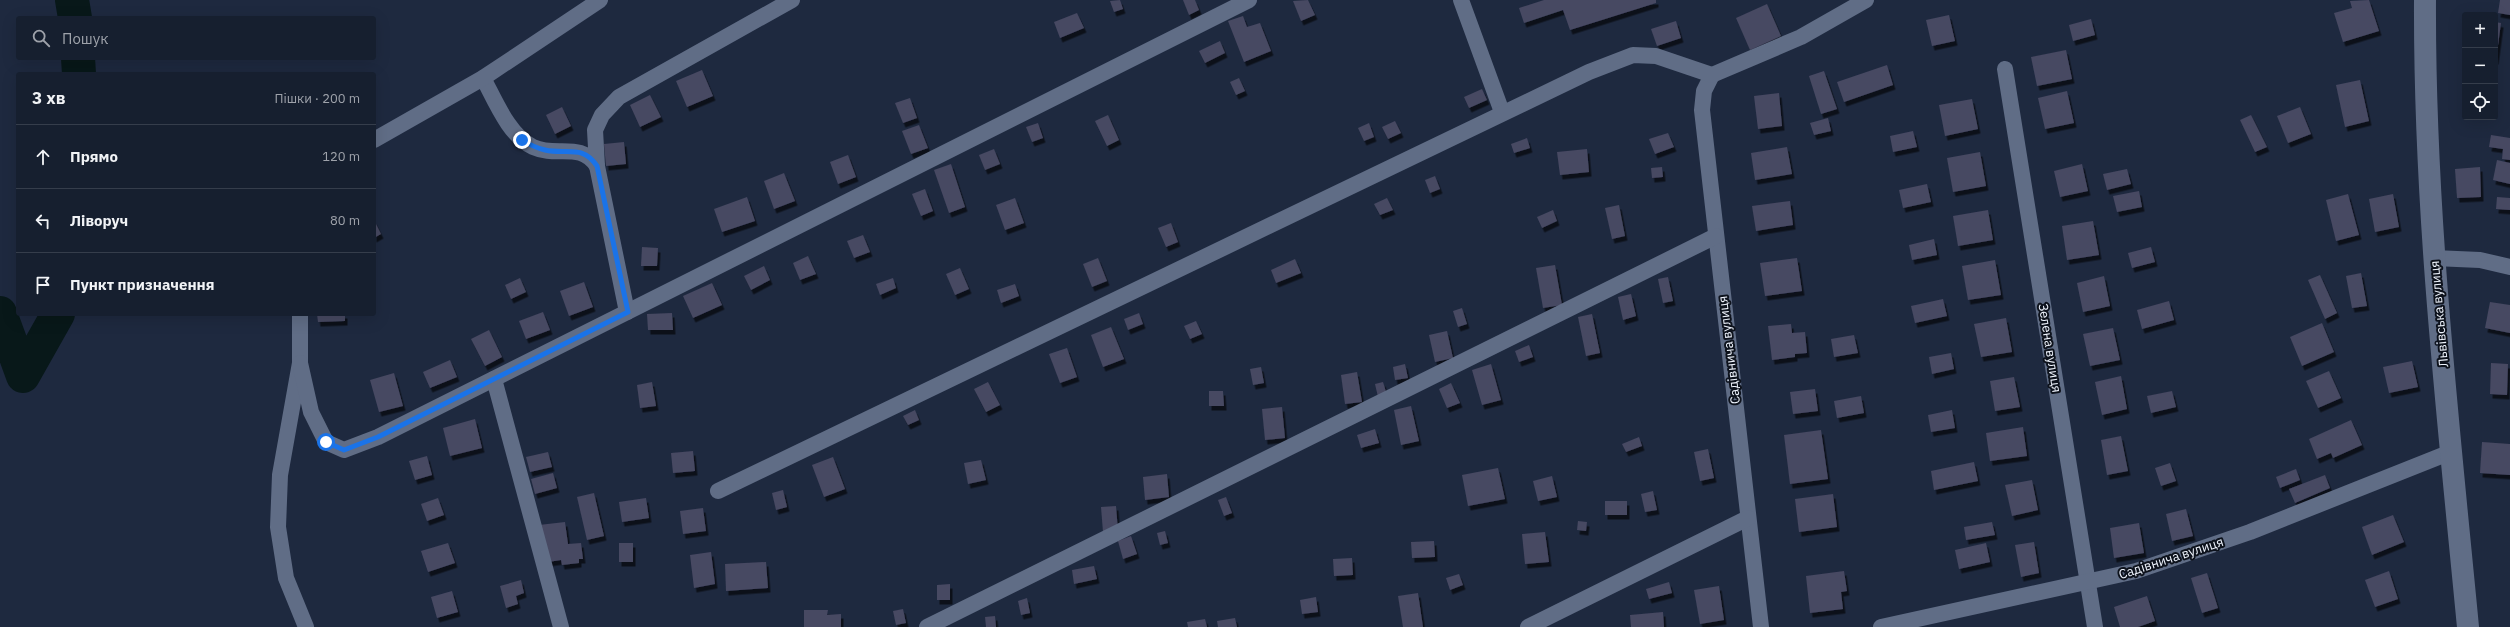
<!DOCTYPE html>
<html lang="uk">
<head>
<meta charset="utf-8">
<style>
	:root { --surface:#161f2f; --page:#232c3b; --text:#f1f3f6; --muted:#9ea2aa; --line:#353d4b }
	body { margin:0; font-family:"IBM Plex Sans",sans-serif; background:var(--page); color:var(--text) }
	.controls { position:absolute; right:12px; top:12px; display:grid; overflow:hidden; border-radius:4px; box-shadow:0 4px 16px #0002 }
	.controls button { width:36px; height:36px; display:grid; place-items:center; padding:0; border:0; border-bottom:1px solid var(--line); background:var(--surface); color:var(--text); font:20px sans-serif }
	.stop { position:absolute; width:12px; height:12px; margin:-9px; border:3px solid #1a73e8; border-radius:50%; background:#fff }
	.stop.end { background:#1a73e8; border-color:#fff; box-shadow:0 1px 4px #0008 }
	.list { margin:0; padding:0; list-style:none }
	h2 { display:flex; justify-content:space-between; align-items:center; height:52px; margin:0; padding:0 16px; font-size:17px }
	h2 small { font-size:13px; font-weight:400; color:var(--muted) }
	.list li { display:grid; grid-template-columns:26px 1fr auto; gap:12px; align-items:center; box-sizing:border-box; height:64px; padding:0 16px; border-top:1px solid var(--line) }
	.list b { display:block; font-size:15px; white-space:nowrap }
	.list em { font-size:13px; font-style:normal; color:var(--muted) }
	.icon { flex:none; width:22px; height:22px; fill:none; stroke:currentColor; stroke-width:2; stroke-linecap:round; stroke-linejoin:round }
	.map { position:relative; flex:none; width:2510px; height:627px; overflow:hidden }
	.search { position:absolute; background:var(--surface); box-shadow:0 4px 16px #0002; left:16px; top:16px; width:360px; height:44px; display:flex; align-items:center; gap:10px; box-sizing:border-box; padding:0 14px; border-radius:4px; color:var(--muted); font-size:15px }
	.panel { position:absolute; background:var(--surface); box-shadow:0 4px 16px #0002; left:16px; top:72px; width:360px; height:244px; border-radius:4px }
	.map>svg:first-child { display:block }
</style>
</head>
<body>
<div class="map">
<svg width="2510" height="627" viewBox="0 0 2510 627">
	<defs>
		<filter id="shadow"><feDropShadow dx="2.5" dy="4.5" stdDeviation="0" flood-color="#0009"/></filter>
	</defs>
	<rect width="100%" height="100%" fill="#1e293f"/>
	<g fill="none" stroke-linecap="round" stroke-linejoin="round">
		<g stroke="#081819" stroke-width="34">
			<path d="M72,0l3,18"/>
			<path d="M78,58l1,16"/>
			<path d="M0,313l23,63 35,-62"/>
		</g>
	</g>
	<g fill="#474862" filter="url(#shadow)">
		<path d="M1120,0l3,9 -9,3 -4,-11z"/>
		<path d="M1183,0h12l4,10 -10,5z"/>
		<path d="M1308,0l7,15 -14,6 -8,-20z"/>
		<path d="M1544,0h112v3l-86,27 -7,-20 -39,13 -5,-15z"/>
		<path d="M2369,0l10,31 -36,11 -9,-29 18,-5 -2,-7z"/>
		<path d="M2500,0h10v15l-12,-2z"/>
		<path d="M1767,4l14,32 -31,14 -14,-32z"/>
		<path d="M1077,13l7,15 -24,10 -6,-16z"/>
		<path d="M1949,15l6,26 -23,5 -6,-26z"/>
		<path d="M1243,16l4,11 13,-4 11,28 -27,11 -16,-41z"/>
		<path d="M2091,19l4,16 -22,6 -4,-16z"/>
		<path d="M1676,21l5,17 -24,8 -6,-17z"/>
		<path d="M2495,22l6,1 -5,37h-1z"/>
		<path d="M1220,41l5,12 -20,10 -6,-12z"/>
		<path d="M2066,50l6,29 -35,7 -6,-29z"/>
		<path d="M1887,65l6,20 -49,17 -7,-20z"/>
		<path d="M702,70l11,26 -26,11 -11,-26z"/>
		<path d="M1824,71l13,38 -16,5 -12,-38z"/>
		<path d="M1239,78l6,13 -9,4 -6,-13z"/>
		<path d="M2360,80l9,41 -24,6 -9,-42z"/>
		<path d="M1482,89l5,11 -18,8 -5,-11z"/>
		<path d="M2067,91l7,32 -29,6 -7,-31z"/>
		<path d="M1779,93l3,33 -24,3 -4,-33z"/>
		<path d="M650,95l11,22 -21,10 -10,-22z"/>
		<path d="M910,98l7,20 -14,5 -8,-20z"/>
		<path d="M1972,99l6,30 -33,7 -6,-31z"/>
		<path d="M562,107l9,19 -16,8 -9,-19z"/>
		<path d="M2300,107l11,27 -23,9 -11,-27z"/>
		<path d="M1108,115l11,25 -12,6 -12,-25z"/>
		<path d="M2251,115l16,32 -12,5 -15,-32z"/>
		<path d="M1828,118l3,13 -17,4 -4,-12z"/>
		<path d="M1395,121l6,12 -13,6 -6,-12z"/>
		<path d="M1038,123l5,15 -11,4 -6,-15z"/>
		<path d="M1369,123l5,14 -10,4 -6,-13z"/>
		<path d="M919,125l9,23 -17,6 -9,-23z"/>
		<path d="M1913,131l4,16 -24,5 -3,-16z"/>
		<path d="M1668,133l6,14 -19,7 -6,-15z"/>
		<path d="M2491,135l19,3v22l-8,-1 1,-10 -14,-2z"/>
		<path d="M1527,138l3,10 -16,5 -3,-9z"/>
		<path d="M624,142l2,22 -20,2 -2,-22z"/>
		<path d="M1787,147l5,27 -37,6 -4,-27z"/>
		<path d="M994,149l6,15 -15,6 -6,-15z"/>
		<path d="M1587,149l2,23 -29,3 -3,-23z"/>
		<path d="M1980,152l6,34 -33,6 -6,-34z"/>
		<path d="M848,155l8,22 -18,7 -8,-22z"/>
		<path d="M2497,160l13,3v21l-17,-4z"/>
		<path d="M951,164l14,43 -16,6 -15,-43z"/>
		<path d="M2082,164l6,27 -28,6 -6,-26z"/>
		<path d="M1662,167l1,10 -11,1 -1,-10z"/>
		<path d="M2480,167l1,30 -24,1 -2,-29z"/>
		<path d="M2127,169l4,15 -24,6 -4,-16z"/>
		<path d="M784,173l11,28 -21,8 -10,-28z"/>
		<path d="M1435,176l5,13 -10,4 -5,-13z"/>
		<path d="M1927,184l4,18 -28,6 -4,-18z"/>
		<path d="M925,189l8,22 -12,5 -9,-22z"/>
		<path d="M2139,191l3,16 -25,5 -4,-16z"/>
		<path d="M2348,194l11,41 -23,6 -10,-41z"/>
		<path d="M2393,194l6,33 -24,5 -6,-33z"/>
		<path d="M747,197l8,24 -33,11 -8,-23z"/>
		<path d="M2497,197l13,1v12l-14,-1z"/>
		<path d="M1015,198l9,25 -19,7 -9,-25z"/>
		<path d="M1387,198l6,12 -13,5 -6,-11z"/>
		<path d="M1790,201l3,24 -37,6 -4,-25z"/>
		<path d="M1619,205l6,31 -13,3 -7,-31z"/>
		<path d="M1553,210l4,11 -15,7 -5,-11z"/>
		<path d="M1988,210l5,30 -35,6 -5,-30z"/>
		<path d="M374,220l7,14 -7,4z"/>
		<path d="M2093,221l6,34 -32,5 -5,-34z"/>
		<path d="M1171,223l7,19 -12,5 -8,-19z"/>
		<path d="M863,235l7,17 -16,6 -7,-17z"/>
		<path d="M1934,239l3,16 -25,5 -3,-15z"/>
		<path d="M642,247l16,1 -1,18h-16z"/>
		<path d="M2151,247l4,15 -23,6 -4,-15z"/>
		<path d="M808,256l8,18 -16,6 -7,-17z"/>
		<path d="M1098,258l9,23 -15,6 -9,-23z"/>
		<path d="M1797,258l5,33 -37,5 -5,-33z"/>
		<path d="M1295,259l6,14 -25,10 -5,-13z"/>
		<path d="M1995,260l6,35 -33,5 -6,-34z"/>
		<path d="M1555,265l7,40 -19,3 -7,-40z"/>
		<path d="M764,266l6,14 -19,10 -7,-14z"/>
		<path d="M960,268l9,21 -14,6 -9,-21z"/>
		<path d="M2361,273l6,33 -15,2 -6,-32z"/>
		<path d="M2320,275l17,38 -12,6 -17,-39z"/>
		<path d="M2104,276l6,30 -27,6 -6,-29z"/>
		<path d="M1668,277l5,24 -10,2 -5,-24z"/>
		<path d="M520,278l6,14 -15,7 -6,-14z"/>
		<path d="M893,278l3,10 -16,7 -4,-11z"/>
		<path d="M584,282l9,25 -24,9 -9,-25z"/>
		<path d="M712,283l10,22 -29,13 -10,-22z"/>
		<path d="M1015,284l4,12 -18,7 -4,-13z"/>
		<path d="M1631,294l5,22 -13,4 -5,-23z"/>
		<path d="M1943,299l4,17 -32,7 -4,-17z"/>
		<path d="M2169,301l5,19 -32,9 -5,-19z"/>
		<path d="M2490,302l20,3v28l-25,-5z"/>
		<path d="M1462,308l5,16 -9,3 -5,-16z"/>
		<path d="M543,312l7,18 -24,9 -7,-18z"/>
		<path d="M672,313l1,17h-25l-1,-16z"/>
		<path d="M1139,313l4,11 -15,6 -4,-11z"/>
		<path d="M317,314h28v7l-27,1z"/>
		<path d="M1592,314l8,39 -14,3 -8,-39z"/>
		<path d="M2006,318l6,34 -31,5 -7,-33z"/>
		<path d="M1196,321l6,13 -12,5 -6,-13z"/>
		<path d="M2322,323l12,29 -32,14 -12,-29z"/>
		<path d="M1791,324l1,9 13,-1 2,21 -12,1v3l-23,3 -4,-34z"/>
		<path d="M1111,327l13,32 -21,8 -12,-32z"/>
		<path d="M2113,328l7,32 -30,6 -7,-32z"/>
		<path d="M489,330l13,27 -17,9 -14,-27z"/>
		<path d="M1447,331l6,27 -18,4 -6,-27z"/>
		<path d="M1854,335l4,18 -24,4 -3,-18z"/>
		<path d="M1529,345l4,12 -14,5 -4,-11z"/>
		<path d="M1067,348l10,29 -17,6 -11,-29z"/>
		<path d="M1951,353l3,16 -22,5 -3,-17z"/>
		<path d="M450,360l7,17 -27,11 -7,-16z"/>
		<path d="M2412,361l6,26 -29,6 -6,-26z"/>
		<path d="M2491,363l17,1 -1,31 -17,-1z"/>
		<path d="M1405,364l3,14 -13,2 -2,-13z"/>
		<path d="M1491,364l10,36 -19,5 -10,-35z"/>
		<path d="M1261,367l3,16 -11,2 -3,-16z"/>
		<path d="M2329,371l12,27 -23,10 -12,-27z"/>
		<path d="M1357,372l5,30 -17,2 -4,-29z"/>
		<path d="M394,373l9,33 -24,6 -9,-32z"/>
		<path d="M2121,376l6,33 -25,6 -7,-33z"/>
		<path d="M2014,377l6,30 -25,4 -5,-30z"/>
		<path d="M652,382l4,24 -16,2 -3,-23z"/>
		<path d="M988,382l12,23 -14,7 -12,-23z"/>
		<path d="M1383,382l4,13 -9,2 -3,-13z"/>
		<path d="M1451,383l9,20 -13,5 -8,-19z"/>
		<path d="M1815,389l3,22 -25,3 -3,-22z"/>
		<path d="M1209,391h14l1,15h-15z"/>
		<path d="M2172,391l4,16 -25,6 -4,-17z"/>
		<path d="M1861,396l3,17 -27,5 -3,-17z"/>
		<path d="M1411,406l8,35 -18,4 -7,-35z"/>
		<path d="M1282,407l3,31 -20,2 -3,-31z"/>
		<path d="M915,410l4,10 -11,5 -5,-9z"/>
		<path d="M1952,410l3,18 -24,4 -3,-17z"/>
		<path d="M475,419l7,29 -32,8 -7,-28z"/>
		<path d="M2351,420l11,25 -29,13 -2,-5 -14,6 -8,-20z"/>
		<path d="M2023,427l4,29 -37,5 -4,-28z"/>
		<path d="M1375,429l4,14 -18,5 -4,-13z"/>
		<path d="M1821,430l7,49 -38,5 -6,-49z"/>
		<path d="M2121,436l7,35 -21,4 -6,-35z"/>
		<path d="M1639,437l3,9 -16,6 -4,-8z"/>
		<path d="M2482,442l28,2v31l-30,-2z"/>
		<path d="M1708,449l6,29 -14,3 -6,-29z"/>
		<path d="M693,451l2,20 -22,2 -2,-20z"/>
		<path d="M548,452l4,15 -22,5 -4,-15z"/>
		<path d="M427,456l5,19 -17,5 -6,-19z"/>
		<path d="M833,457l12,32 -21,8 -12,-32z"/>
		<path d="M981,460l5,20 -18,4 -4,-21z"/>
		<path d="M1974,462l4,19 -44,9 -3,-19z"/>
		<path d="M2170,463l6,18 -15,5 -6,-18z"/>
		<path d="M1498,468l7,31 -37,7 -6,-31z"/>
		<path d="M2296,469l4,11 -20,8 -4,-11z"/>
		<path d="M553,473l4,15 -22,6 -4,-15z"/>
		<path d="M1167,474l2,23 -24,3 -2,-23z"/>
		<path d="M2325,475l5,13 -35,15 -6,-14z"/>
		<path d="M1552,476l5,21 -19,4 -5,-20z"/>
		<path d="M2032,480l6,30 -26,6 -7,-31z"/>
		<path d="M783,490l4,17 -11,3 -4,-17z"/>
		<path d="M1653,491l4,19 -12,2 -4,-18z"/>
		<path d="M594,493l10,43 -17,4 -10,-43z"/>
		<path d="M1833,494l4,33 -38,5 -4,-33z"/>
		<path d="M1226,497l6,16 -8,3 -6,-16z"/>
		<path d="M438,498l6,17 -17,6 -6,-17z"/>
		<path d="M646,498l3,20 -27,4 -3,-20z"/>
		<rect x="1605" y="501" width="22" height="14"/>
		<path d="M1116,506l2,25 -15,1 -2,-25z"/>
		<path d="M703,508l3,23 -23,3 -3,-23z"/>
		<path d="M2186,509l7,27 -21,5 -6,-27z"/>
		<path d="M2393,515l11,27 -32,13 -10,-28z"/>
		<path d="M1578,521l9,1 -1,9 -9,-1z"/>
		<path d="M565,522l3,22 13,-1 2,16h-4v4l-17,2 -1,-5 -13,2 -9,-37z"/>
		<path d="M1992,522l3,13 -29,5 -2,-13z"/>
		<path d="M2139,523l5,30 -30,5 -4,-30z"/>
		<path d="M1165,531l3,12 -8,2 -3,-12z"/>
		<path d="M1545,532l4,30 -24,2 -3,-30z"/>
		<path d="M1131,536l6,18 -14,5 -5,-18z"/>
		<path d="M1434,541l1,16 -23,1 -1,-16z"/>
		<path d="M2034,542l5,31 -18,4 -6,-32z"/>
		<path d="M448,543l7,20 -27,9 -7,-21z"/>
		<rect x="619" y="543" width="14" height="19"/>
		<path d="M1986,543l4,19 -31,7 -4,-19z"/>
		<path d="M711,552l4,32 -21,4 -4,-33z"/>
		<path d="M1352,558l1,17 -19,1 -1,-17z"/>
		<path d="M766,562l2,26 -42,3 -1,-27z"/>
		<path d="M1094,566l3,13 -23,5 -2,-14z"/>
		<path d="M1844,571l3,20 -6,1 2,17 -33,4 -4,-37z"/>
		<path d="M2389,571l9,28 -23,8 -10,-27z"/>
		<path d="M2207,573l11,35 -16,5 -11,-35z"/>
		<path d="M1459,574l4,11 -13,5 -4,-12z"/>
		<path d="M521,580l3,13 -8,3 2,8 -12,4 -6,-22z"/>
		<path d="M1669,582l3,11 -23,6 -3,-10z"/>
		<path d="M950,584v16h-13v-15z"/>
		<path d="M1719,586l5,34 -24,4 -6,-34z"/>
		<path d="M452,591l6,21 -21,6 -6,-21z"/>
		<path d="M1418,593l5,34h-20l-5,-31z"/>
		<path d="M2147,596l8,25 -17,6h-18l-6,-20z"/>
		<path d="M1316,597l2,15 -16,2 -2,-14z"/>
		<path d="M1027,598l3,15 -9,2 -3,-14z"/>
		<path d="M903,609l3,14 -10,2 -3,-14z"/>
		<path d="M804,610h24l-1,5 14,-1v13h-37z"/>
		<path d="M1663,612l1,15h-33l-1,-12z"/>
		<path d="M995,616l1,11h-10l-1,-10z"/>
		<path d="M1235,618l2,9h-19l-1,-6z"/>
		<path d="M1205,619l2,8h-19l-1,-5z"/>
	</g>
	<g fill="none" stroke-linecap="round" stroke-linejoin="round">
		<g stroke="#606d86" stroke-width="16">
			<path d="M1461,0l41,112"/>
			<path d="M2005,69l90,558"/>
			<path d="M1712,75l-8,16 -2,19 59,517"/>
			<path d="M483,78c12,22 26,58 50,69 24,11 47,-6 64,19"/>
			<path d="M374,140l109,-62 117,-78"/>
			<path d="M2434,258l46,2 30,7"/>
			<path d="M627,312l-30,-146 -2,-36 7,-15 17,-18 173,-97"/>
			<path d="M300,314v49l-20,112 -2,52 8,51 20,49"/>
			<path d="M300,363l11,49 15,30 18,8 34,-13 871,-437"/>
			<path d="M494,379l67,248"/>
			<path d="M718,491l871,-419 44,-17 23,1 56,19 89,-38 65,-37"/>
			<path d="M927,627l789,-391"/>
			<path d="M1528,627l220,-109"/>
			<path d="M1881,627l255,-56 114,-39 201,-80"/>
		</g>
		<path stroke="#606d86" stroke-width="22" d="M2425,0c-1,210 23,418 43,627"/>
	</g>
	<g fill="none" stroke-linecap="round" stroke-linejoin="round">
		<path stroke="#1a73e8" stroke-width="5" d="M326,442l18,8 34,-13 250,-125 -31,-146c-15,-22 -30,-11 -52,-16 -9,-2 -15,-5 -23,-10"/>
	</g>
	<g text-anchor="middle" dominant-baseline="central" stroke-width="4" stroke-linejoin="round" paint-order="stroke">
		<g font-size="13" fill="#eff4fd" stroke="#0d121c">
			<text transform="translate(2439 314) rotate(-95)">Львівська вулиця</text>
			<text transform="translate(2050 348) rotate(81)">Зелена вулиця</text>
			<text transform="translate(1729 350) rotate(-97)">Садівнича вулиця</text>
			<text transform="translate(2171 558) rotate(-18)">Садівнича вулиця</text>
		</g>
	</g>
</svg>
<div class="controls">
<button>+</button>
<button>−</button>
<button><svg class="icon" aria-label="locate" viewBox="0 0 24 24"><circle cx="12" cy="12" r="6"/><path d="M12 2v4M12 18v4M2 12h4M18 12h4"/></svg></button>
</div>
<div class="stop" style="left:326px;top:442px"></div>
<div class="stop end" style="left:522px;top:140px"></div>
<div class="search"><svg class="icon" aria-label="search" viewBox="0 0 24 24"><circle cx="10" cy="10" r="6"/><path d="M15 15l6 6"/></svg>Пошук</div>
<section class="panel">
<h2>3 хв<small>Пішки · 200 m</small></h2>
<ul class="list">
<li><svg class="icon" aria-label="ahead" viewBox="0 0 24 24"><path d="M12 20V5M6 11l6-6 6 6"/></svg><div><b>Прямо</b></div><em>120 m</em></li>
<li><svg class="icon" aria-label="left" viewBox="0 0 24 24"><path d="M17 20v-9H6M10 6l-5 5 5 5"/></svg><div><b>Ліворуч</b></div><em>80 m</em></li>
<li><svg class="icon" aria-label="arrive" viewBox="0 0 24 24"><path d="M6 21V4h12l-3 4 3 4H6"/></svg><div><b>Пункт призначення</b></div></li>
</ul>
</section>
</div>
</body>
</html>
